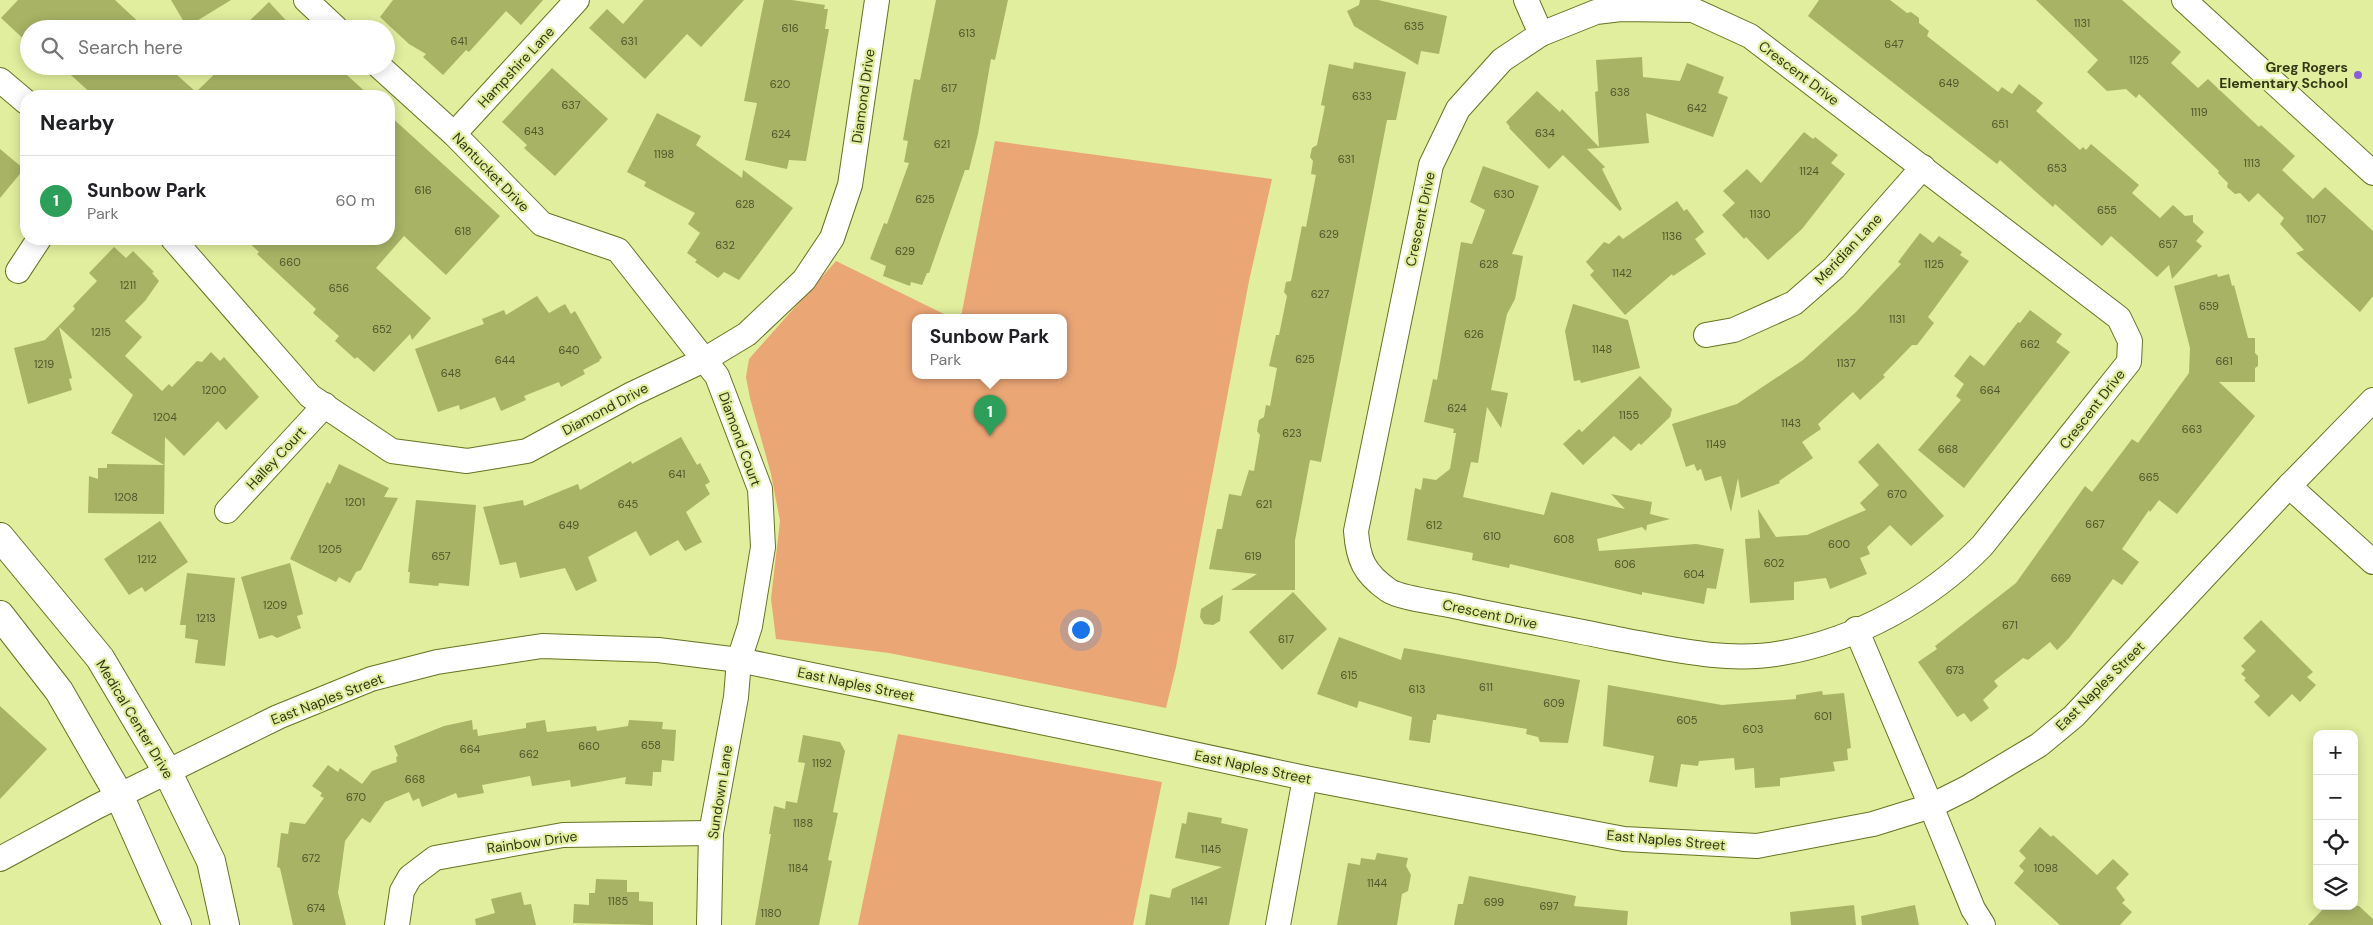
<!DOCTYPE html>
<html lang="en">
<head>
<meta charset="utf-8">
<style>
	:root { --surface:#fff; --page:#f2f2f2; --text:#202124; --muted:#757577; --line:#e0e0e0; --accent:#885fd9 }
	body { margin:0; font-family:"DM Sans",sans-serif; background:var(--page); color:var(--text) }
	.controls { position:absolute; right:15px; bottom:15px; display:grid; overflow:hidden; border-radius:10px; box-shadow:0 2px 12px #0003 }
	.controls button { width:45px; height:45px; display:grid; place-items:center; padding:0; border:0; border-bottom:1px solid var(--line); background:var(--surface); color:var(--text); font:25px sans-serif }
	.you { position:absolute; left:1080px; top:629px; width:18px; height:18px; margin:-12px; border:4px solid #fff; border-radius:50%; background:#1a73e8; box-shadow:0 0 0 8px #1a73e833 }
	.badge { display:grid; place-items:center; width:32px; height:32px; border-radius:50%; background:var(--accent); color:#fff; font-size:16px; font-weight:700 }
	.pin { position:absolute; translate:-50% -41px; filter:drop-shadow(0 1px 2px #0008) }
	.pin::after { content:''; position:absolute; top:26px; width:18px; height:15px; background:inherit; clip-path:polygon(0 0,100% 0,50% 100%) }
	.popup { position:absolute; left:912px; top:314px; width:155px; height:65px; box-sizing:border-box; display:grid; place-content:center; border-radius:10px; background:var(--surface); filter:drop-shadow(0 1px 4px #0005); font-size:16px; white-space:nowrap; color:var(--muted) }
	.popup b { font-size:19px; color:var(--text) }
	.popup::after { content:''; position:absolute; left:50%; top:100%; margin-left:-10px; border:10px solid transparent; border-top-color:var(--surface) }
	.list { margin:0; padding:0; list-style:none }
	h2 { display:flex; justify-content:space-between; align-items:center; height:65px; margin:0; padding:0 20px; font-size:21px }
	h2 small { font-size:16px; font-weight:400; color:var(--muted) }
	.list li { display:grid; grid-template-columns:32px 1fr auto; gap:15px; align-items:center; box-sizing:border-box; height:90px; padding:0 20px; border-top:1px solid var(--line) }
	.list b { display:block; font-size:19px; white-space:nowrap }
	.list p { margin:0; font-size:16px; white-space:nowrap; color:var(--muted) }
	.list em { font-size:16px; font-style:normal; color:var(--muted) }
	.icon { flex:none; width:28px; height:28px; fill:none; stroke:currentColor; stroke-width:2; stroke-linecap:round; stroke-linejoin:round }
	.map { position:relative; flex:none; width:2373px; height:925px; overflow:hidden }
	.search { position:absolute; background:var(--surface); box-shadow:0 2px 12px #0003; left:20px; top:20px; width:375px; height:55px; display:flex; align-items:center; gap:12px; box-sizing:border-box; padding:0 18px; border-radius:28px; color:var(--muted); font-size:19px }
	.panel { position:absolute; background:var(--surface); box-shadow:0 2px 12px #0003; left:20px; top:90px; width:375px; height:155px; border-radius:20px }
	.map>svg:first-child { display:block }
</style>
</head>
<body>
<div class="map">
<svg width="2373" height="925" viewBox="0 0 2373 925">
	<rect width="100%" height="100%" fill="#e1ee9d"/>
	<g fill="#eba676">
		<path d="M995,141l277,38 -23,102 -73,386 -10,41 -277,-55 -113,-14 -5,-40 9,-78 -9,-47 -21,-76 -4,-21 3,-18 87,-98 114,56h-34v58h148v-58h-103z"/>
		<path d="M898,734l264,48 -29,143h-275z"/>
	</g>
	<g fill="#a8b365">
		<path d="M18,0h97l31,29h-117v15l-28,-26z"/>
		<path d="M171,0h60l-44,27z"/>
		<path d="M393,0h150l-22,25 -15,-14 -37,41 -3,-2 -23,25 -20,-18 3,-3 -17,-10 -29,-27z"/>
		<path d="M644,0h100l-43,47 -14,-13 -42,45 -56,-51 18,-19 16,15z"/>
		<path d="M764,0h28l33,5 -1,4h4l-3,20h4l-23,132 -17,-1 -2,9 -42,-9 12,-57 -13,-2z"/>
		<path d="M936,0h72l-13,60 -4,-1 -13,75 -9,36h-4l-36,103h-2l-5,12 -11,-3 -1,4 -27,-10 3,-10 -16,-7 14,-36 3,1 22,-61 -5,-1 4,-21 -5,-1 11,-61 6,1z"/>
		<path d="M1360,0h18l69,16 -8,38 -18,-3 -3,14 -64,-39 -7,-15 12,-6z"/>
		<path d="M1819,0h71l17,13 4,-1 8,6v5l10,8 -2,5 71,56 4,-5 10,7 7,-10 24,19 -7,8 44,39 3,-3 3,3 5,-6 48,41 -7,8 28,25 13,-13 12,11 8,-1v7l11,10 -8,9 6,5 -30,33 -3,-14 -12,12 -46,-41 -9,10 -47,-42 -2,3 -53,-47 -3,4 -189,-148z"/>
		<path d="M2036,0h86l59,52 -10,11 27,25 10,-9 51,48 2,-2 34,31 -13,14 31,29 12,-12 48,44v65l-13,16 -64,-59 8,-3 -24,-26 4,-6 -26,-25 -9,9 -9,-9 -5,1 -8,-7 1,-4 -10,-10 1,-2 -80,-77 -3,4 -10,-9 -19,2 -20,-19 11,-12z"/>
		<path d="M269,2l25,27h-53z"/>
		<path d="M1642,57l1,20 37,4 7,-18 37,14 -6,16 10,4 -15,40 -67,-24 3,30 -62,6 18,18 -3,2 20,40 -2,2 -57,-56 -14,14 -40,-41 1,-1 -4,-5 31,-31 23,21 2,-3 37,38 -4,-55 3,-1 -2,-31z"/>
		<path d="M1354,62l52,10 -10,48h-9l-66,342 -11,-2 -15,80v50h-64l26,-16 -48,-5 8,-40h5l7,-35 12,2 8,-26 5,1 6,-36 -3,-4 2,-11 5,-3 2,-12 4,1 7,-38 -8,-2 7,-31h3l8,-39 -3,-4 2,-10 5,-1 11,-55 4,1 10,-52 -5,-1 2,-13 -3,-4 2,-9 5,-3 8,-39 -4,-1 8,-41 24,5z"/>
		<path d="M61,66h106l29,26 27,-26h114l33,30h-276z"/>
		<path d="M552,68l56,51 -53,57 -31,-28 3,-3 -25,-23z"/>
		<path d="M657,113l44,23 -5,9 46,33 1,-8 50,38 -54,72 -15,-8 -6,6 -23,-16 2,-2 -10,-7 13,-20 -12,-9 7,-11 -51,-27 2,-4 -19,-10z"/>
		<path d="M389,115l111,101 -54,59 -42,-39 -28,32 55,50 -19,22 -2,-6 -36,38 -17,-15 -2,2 -20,-18 4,-5 -26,-23 3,-4 -59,-55 2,-2 -14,-13h144z"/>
		<path d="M1804,132l9,7 2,-2 23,18 -7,8 14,11 -43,55 -34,31 -22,-23 -2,2 -22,-24 13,-12 -12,-12 24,-22 14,14z"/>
		<path d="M0,149l24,20 -24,29z"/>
		<path d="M1483,166l56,20 -27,68 11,2 -3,16 -5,27 -8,15 -16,76 17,3 -7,35 -14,-21 -9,56 -7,-1 -8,35 81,18 7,-23 74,17 -14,-15 41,8 -2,12 20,5 -23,6 -1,6 -4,-4 -45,12 2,12 97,-7 28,5 -8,40 -9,-1 -3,16 -62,-12v3l-132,-31 -1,4 -37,-8 1,-7 -66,-13 8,-52 6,2 2,-12 13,2 14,-11 6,-36h-3l1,-4 -30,-7 9,-43 4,1 24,-138 11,2 13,-34 -15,-8z"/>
		<path d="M1677,201l7,10 3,-2 17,23 -9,7 11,15 -33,22 -1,-2 -47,41 -35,-40 4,-4 -8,-9 18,-20 5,2 10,-9 4,4z"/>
		<path d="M1920,233l13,10 6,-7 23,16 -2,3 9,6 -41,56 6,6 -17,22h-5l-29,30 2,2 -25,23 -7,-8 -35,32 3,5 -19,13 11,16 -34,23 1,2 -39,15 -3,-20 -7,34 -10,-36 -16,5 -4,-12 -4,2 -3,-7 -8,3 -14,-43 65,-20 66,-44 53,-48 45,-48 -3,-2z"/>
		<path d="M114,247l12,11 7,-7 21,21 -2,1 7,8 -14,20 -20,20 17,16 -17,19 37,35 7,-7 3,3 25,-26 5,1 9,-10 9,9 4,-4 35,40 -33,33 -8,-9 -34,35 -19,-19 -1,77 -76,-1 1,-37 9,3v-11h9v-4l57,1 -53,-32 22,-38 -74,-68 13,51 -3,1 3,11 -44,14 -14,-56 31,-8 30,-31 -2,-3 24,-25 -8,-8z"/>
		<path d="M2217,274l1,3 11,-3 3,12 2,-1 14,53h7v15l3,3v10l-3,2v14h-36l36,34 -78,98 -18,-14 -9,12 -1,-2 -27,39 17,13 -17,23 -9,-6 -44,59 -12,12 -7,-8 -22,18 -5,-2 -29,23 4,5 -15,14 6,8 -18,14 -7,-9 -7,4 -39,-55 19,-13 -2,-3 81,-63 69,-97 7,6 40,-53 6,4 51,-70 1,-25 -16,-62z"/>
		<path d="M537,296l12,17 16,-9 6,10 4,-3 27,47 -3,2 1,1 -17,9 2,4 -24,13 -2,-5 -35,14 2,4 -25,11 -6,-14 -35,13 -1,-5 -21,7 -23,-63 69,-25 -2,-5 22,-9 2,5z"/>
		<path d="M1573,304l55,16 12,48 -59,15 -1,-3 -6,1 -9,-50z"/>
		<path d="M2030,310l32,24 -6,8 14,10 -106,136 -46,-38 43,-50 -5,-4 8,-12 -10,-8 16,-21 14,11 34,-44 2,1z"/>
		<path d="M1640,376l32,33 -2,8 -29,28 -2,-2 -8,8 -17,-15 -31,29 -20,-21 16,-15 3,3z"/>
		<path d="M681,437l16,28 3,-2 10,19 -5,3 5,9 -24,18 16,30 -17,9 -7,-11 -28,16 -14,-25 -48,26 9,24 -21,10 -11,-23 -45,10 -4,-16 -16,3 -17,-58 40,-7 1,6 54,-22 2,6 51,-29 1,3z"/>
		<path d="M1878,443l66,73 -33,30 -21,-21 -23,22 3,7 -10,4 7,16 -37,15 -4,-11 -32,4v18l-44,3 -5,-64 15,-1 -2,-29 18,28 31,-2 59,-25 -6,-7 19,-18 -21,-23z"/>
		<path d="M339,464l50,24 -5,9 14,1 -37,72 -5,2 -6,11 -11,-6 -3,5 -46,-23 37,-77 3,2z"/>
		<path d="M416,500l60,5 -7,81 -30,-3 -1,3 -29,-3 1,-11h-2z"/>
		<path d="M160,521l28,41 -43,30 -3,-5 -13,8 -25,-36z"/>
		<path d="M290,563l13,51 -6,2 4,12 -24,10 -5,-3 -13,4 -18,-62z"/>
		<path d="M187,573l48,5 -10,88 -30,-3 3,-23 -13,-2 1,-13h-6z"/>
		<path d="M1293,592l34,37 -45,41 -33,-38z"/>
		<path d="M1223,595l-3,26 -7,4 -9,-1 -4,-7 1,-8z"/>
		<path d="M2261,620l52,52 -6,5 9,8 -16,17 -8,-8 -23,23 -15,-15 6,-6 -16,-16 2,-2 -5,-4 4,-4 -4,-4 15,-15 -13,-13z"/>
		<path d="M1339,637l62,23 3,-12 176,32 -12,63 -28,-1 -2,-5 -12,-3 1,-5 -90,-15 -1,6h-3l-3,23 -21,-3 3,-23 -53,-16 -2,7 -40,-14z"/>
		<path d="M1608,685l114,20 74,-6v-4l26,-4 1,4 21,-2 7,55 -4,1 1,11 -15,2 2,9 -55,7v8l-25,2 -1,-20 -19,2 -1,-12 -35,3 -1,5 -17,-2 -4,23 -28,-5 5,-26 -51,-10z"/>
		<path d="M0,706l47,43 -47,50z"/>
		<path d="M472,720l1,10 4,-1 1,7 48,-8v-5l19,-3 2,12 49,-6 1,5 31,-5 1,-6 34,2 -1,7 14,1 -2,31 -12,-1 -1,12h-8l-1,14 -27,-2 1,-7 -55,10 -1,-7 -38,6 -2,-10 -48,9 2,8 -26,5 -2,-5 -34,14 -3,-9 -6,3 -4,-9 -24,10 -15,21 -8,-5 -17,23 -7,52 8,32h-53l-13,-57 -3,-1 4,-34 7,1 2,-12 15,2 19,-26 -4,-2 2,-3 -10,-7 16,-21 10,7 2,-4 22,16 10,-13 25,-9 -1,-5 2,-1 -4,-10 50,-20z"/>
		<path d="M803,735l37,7 5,9 -12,61 5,1 -10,47 4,1 -13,64h-64l16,-91h-2l5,-28 11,3 1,-8 11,2 8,-40 -7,-1z"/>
		<path d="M1188,812l34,6 -1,5 27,6 -19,96h-84l5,-31 20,4 2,-9 50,-22 -47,-9 7,-35 4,1z"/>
		<path d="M2040,827l11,10 2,-2 44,40 16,-16 16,15 -13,14 9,12 -3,3 10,9 -12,13h-60l-46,-42 10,-12 -5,-5 7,-8 -7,-7z"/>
		<path d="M1377,853l31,5 -2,8 5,9 -3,16 -6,3 -5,31h-60l11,-62 12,2 1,-7 14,2z"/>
		<path d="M1469,876l107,20 -2,10 54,5 -1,14h-173l4,-21h5z"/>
		<path d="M596,879l31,1v12h12v9l14,1v23l-80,-2 1,-19 15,1v-12h6z"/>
		<path d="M521,892l3,13 7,-1 5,21h-60l-1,-6 20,-6 -4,-14z"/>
		<path d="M1854,905l2,20h-65l-1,-13z"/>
		<path d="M1915,905l4,20h-57l-1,-9z"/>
		<path d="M2326,906h33l14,13v6h-65z"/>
	</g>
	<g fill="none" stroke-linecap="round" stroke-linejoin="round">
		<defs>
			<g id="minor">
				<path d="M306,0l31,29"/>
				<path d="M1526,0l15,34"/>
				<path d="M2184,0l189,173"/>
				<path d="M1621,9l72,1 57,26 369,282 11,23 -1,21 -147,184c-53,54 -125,94 -200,107 -56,10 -110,-4 -165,-14 -54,-11 -109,-21 -163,-33 -14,-3 -55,-8 -66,-16 -24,-17 -30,-31 -32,-59l73,-356 2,-10 27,-56 44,-49 39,-26 55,-22z"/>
				<path d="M379,66l75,68 88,90 76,26 99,126 43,113 3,58 -13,79 -11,34 -3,37 -25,136 -2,92"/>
				<path d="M0,80l26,22"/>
				<path d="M454,134l123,-134"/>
				<path d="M173,239l137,157 82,55 75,10 60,-10 105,-57 72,-34 43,-26 57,-54 28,-42 18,-53 27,-185"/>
				<path d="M18,271l21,-32"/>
				<path d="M1706,335l28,-5 60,-27 40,-35 89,-101"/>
				<path d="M2289,486l84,76"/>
				<path d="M227,511l98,-106"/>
				<path d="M1856,629l75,177 42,103 10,16"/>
				<path d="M0,859l96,-52 182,-90 93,-38 66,-17 105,-16 116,4 81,10 394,81 172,37 319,61 133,7 116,-22 58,-18 36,-18 72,-43 35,-29 215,-230 84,-86"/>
				<path d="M397,925l5,-34 8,-14 25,-19 128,-23 148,-2"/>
				<path d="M1278,925l27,-147"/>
			</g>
			<g id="major">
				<path d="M0,537l100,121 67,113 44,90 14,64"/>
				<path d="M0,615l59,76 60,104 58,130"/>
			</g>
		</defs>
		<use href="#minor" stroke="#697221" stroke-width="26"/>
		<use href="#major" stroke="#697221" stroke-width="30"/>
		<use href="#minor" stroke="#fff" stroke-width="24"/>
		<use href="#major" stroke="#fff" stroke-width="28"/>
	</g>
	<circle fill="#885fd9" stroke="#e1ee9d" stroke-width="2" cx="2358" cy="75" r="5"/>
	<g text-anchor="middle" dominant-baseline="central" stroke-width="4.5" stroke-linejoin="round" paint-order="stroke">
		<g font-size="11" fill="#50562a">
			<text x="2082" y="23">1131</text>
			<text x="1414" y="26">635</text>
			<text x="790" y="28">616</text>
			<text x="967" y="33">613</text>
			<text x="459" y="41">641</text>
			<text x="629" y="41">631</text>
			<text x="1894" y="44">647</text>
			<text x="2139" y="60">1125</text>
			<text x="1949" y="83">649</text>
			<text x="780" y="84">620</text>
			<text x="949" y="88">617</text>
			<text x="1620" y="92">638</text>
			<text x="1362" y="96">633</text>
			<text x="571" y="105">637</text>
			<text x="1697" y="108">642</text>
			<text x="2199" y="112">1119</text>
			<text x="2000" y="124">651</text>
			<text x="534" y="131">643</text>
			<text x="1545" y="133">634</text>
			<text x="781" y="134">624</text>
			<text x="942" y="144">621</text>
			<text x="664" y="154">1198</text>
			<text x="1346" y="159">631</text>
			<text x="2252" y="163">1113</text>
			<text x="2057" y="168">653</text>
			<text x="1809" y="171">1124</text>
			<text x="423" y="190">616</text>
			<text x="1504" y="194">630</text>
			<text x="925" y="199">625</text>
			<text x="745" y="204">628</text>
			<text x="2107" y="210">655</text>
			<text x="1760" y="214">1130</text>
			<text x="2316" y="219">1107</text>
			<text x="463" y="231">618</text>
			<text x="1329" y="234">629</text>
			<text x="1672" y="236">1136</text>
			<text x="2168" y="244">657</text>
			<text x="725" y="245">632</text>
			<text x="905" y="251">629</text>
			<text x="290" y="262">660</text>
			<text x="1489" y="264">628</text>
			<text x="1934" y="264">1125</text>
			<text x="1622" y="273">1142</text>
			<text x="128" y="285">1211</text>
			<text x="339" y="288">656</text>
			<text x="1320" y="294">627</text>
			<text x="2209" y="306">659</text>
			<text x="1897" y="319">1131</text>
			<text x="382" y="329">652</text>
			<text x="101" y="332">1215</text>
			<text x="1474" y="334">626</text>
			<text x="2030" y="344">662</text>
			<text x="1602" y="349">1148</text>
			<text x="569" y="350">640</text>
			<text x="1305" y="359">625</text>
			<text x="505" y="360">644</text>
			<text x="2224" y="361">661</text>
			<text x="1846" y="363">1137</text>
			<text x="44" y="364">1219</text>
			<text x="451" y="373">648</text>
			<text x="214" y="390">1200</text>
			<text x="1990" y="390">664</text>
			<text x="1457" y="408">624</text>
			<text x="1629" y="415">1155</text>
			<text x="165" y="417">1204</text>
			<text x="1791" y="423">1143</text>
			<text x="2192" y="429">663</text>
			<text x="1292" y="433">623</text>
			<text x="1716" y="444">1149</text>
			<text x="1948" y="449">668</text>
			<text x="677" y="474">641</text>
			<text x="2149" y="477">665</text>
			<text x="1897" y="494">670</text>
			<text x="126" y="497">1208</text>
			<text x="355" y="502">1201</text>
			<text x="628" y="504">645</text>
			<text x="1264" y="504">621</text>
			<text x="2095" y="524">667</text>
			<text x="569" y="525">649</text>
			<text x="1434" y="525">612</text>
			<text x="1492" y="536">610</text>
			<text x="1564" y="539">608</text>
			<text x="1839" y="544">600</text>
			<text x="330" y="549">1205</text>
			<text x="441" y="556">657</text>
			<text x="1253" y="556">619</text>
			<text x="147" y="559">1212</text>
			<text x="1774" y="563">602</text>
			<text x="1625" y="564">606</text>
			<text x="1694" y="574">604</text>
			<text x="2061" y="578">669</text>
			<text x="275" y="605">1209</text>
			<text x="206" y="618">1213</text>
			<text x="2010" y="625">671</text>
			<text x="1286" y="639">617</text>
			<text x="1955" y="670">673</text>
			<text x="1349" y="675">615</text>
			<text x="1486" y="687">611</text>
			<text x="1417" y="689">613</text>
			<text x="1554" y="703">609</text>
			<text x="1823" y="716">601</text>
			<text x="1687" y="720">605</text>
			<text x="1753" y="729">603</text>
			<text x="651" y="745">658</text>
			<text x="589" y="746">660</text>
			<text x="470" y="749">664</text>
			<text x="529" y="754">662</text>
			<text x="822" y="763">1192</text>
			<text x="415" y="779">668</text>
			<text x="356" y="797">670</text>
			<text x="803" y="823">1188</text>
			<text x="1211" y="849">1145</text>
			<text x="311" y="858">672</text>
			<text x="798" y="868">1184</text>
			<text x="2046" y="868">1098</text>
			<text x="1377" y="883">1144</text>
			<text x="618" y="901">1185</text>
			<text x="1199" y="901">1141</text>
			<text x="1494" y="902">699</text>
			<text x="1549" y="906">697</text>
			<text x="316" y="908">674</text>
			<text x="771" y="913">1180</text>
		</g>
		<g font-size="14" fill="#333716" stroke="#e1ee9d">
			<text transform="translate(516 67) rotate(-47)">Hampshire Lane</text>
			<text transform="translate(1799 73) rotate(37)">Crescent Drive</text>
			<text transform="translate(863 96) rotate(-82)">Diamond Drive</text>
			<text transform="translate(491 172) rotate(46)">Nantucket Drive</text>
			<text transform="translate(1420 219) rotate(-78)">Crescent Drive</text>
			<text transform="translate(1848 249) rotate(-47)">Meridian Lane</text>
			<text transform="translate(605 409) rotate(-28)">Diamond Drive</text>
			<text transform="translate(2092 409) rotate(-52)">Crescent Drive</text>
			<text transform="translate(740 439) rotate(70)">Diamond Court</text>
			<text transform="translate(276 458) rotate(-47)">Halley Court</text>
			<text transform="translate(1490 614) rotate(12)">Crescent Drive</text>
			<text transform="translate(856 684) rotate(12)">East Naples Street</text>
			<text transform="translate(2100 686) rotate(-45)">East Naples Street</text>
			<text transform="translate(327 699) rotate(-21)">East Naples Street</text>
			<text transform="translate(135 719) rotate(59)">Medical Center Drive</text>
			<text transform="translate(1253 767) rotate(12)">East Naples Street</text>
			<text transform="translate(720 792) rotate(-81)">Sundown Lane</text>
			<text transform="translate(1666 840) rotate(5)">East Naples Street</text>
			<text transform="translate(532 842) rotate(-8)">Rainbow Drive</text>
		</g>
		<g font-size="14" font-weight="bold" fill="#333716" stroke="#e1ee9d" text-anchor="end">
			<text x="2348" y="67">Greg Rogers<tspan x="2348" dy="16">Elementary School</tspan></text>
		</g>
	</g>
</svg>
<div class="controls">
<button>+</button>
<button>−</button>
<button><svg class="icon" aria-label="locate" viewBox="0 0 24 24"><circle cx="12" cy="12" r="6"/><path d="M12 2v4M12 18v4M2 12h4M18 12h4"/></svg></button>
<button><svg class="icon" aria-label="layers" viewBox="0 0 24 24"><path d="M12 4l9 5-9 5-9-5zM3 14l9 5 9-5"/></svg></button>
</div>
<div class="you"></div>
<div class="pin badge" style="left:990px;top:436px;background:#2e9e5b">1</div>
<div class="popup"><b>Sunbow Park</b>Park</div>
<div class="search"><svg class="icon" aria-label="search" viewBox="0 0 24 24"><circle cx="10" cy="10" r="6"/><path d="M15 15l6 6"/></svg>Search here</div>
<section class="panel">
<h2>Nearby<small></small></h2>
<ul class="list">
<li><span class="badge" style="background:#2e9e5b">1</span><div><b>Sunbow Park</b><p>Park</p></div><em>60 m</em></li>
</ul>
</section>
</div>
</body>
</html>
